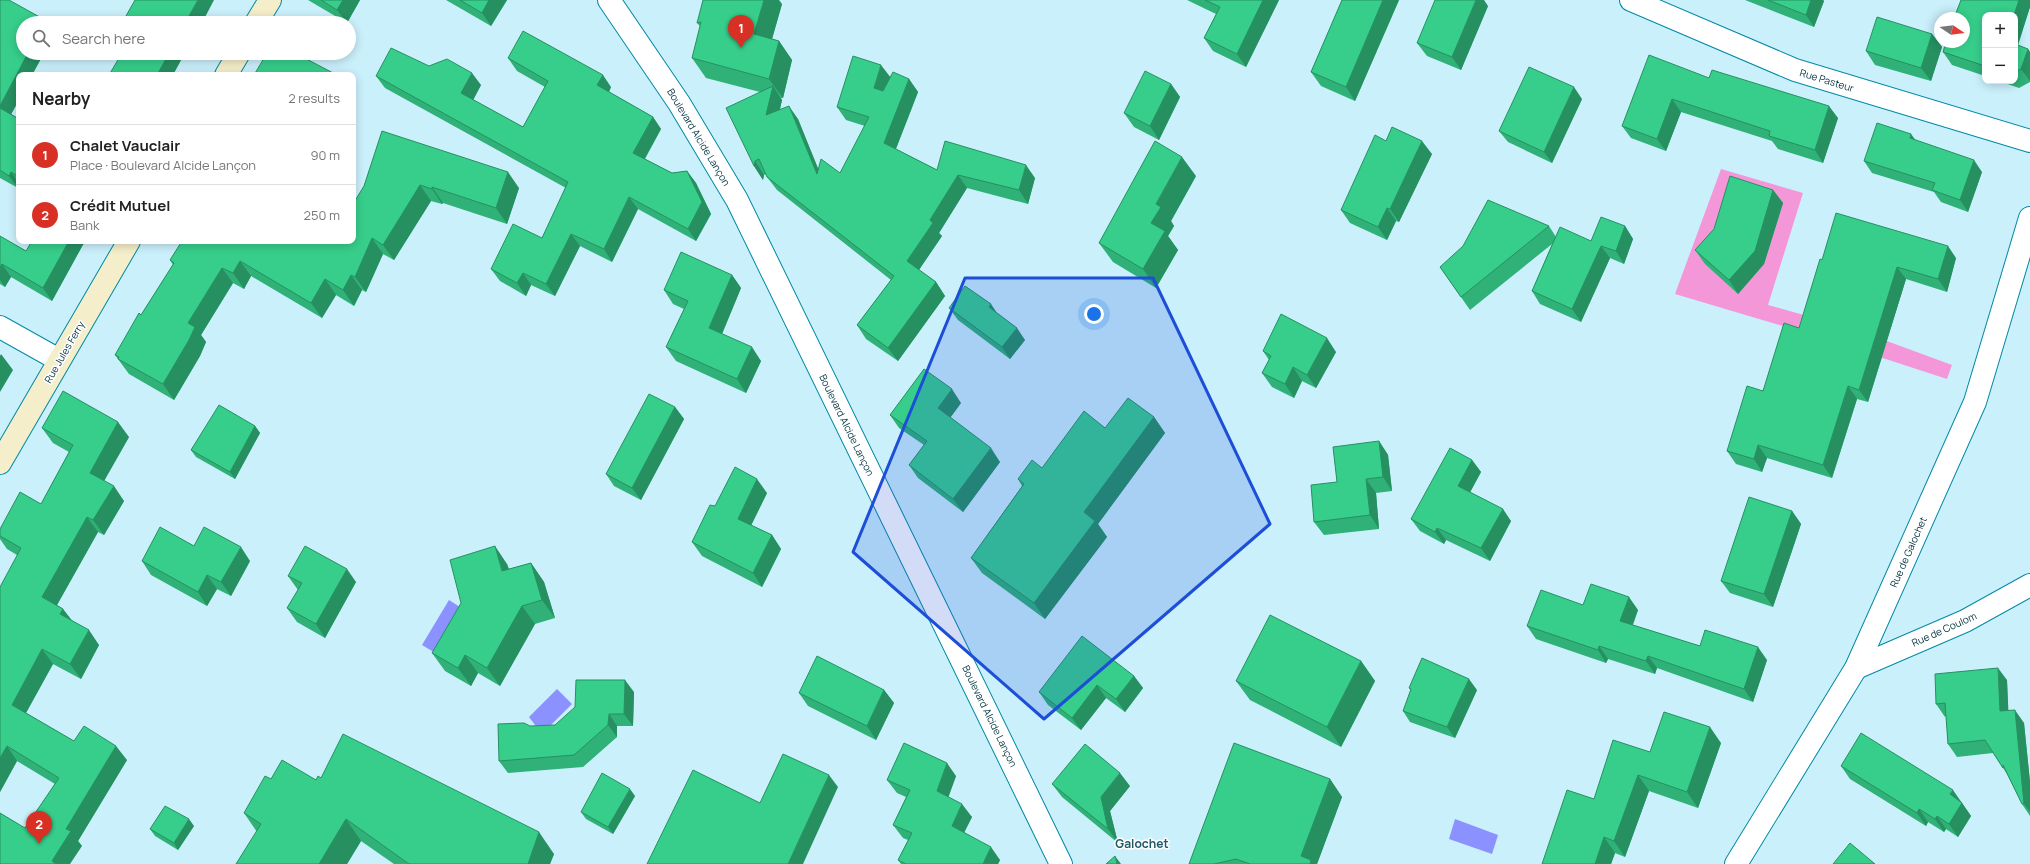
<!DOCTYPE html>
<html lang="en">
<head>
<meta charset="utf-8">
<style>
	:root { --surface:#fff; --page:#f6f6f6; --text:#222; --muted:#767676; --line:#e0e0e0; --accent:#d93025 }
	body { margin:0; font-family:Manrope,sans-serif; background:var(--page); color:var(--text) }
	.controls { position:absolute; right:12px; top:12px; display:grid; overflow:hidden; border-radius:8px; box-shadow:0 2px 10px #0003 }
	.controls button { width:36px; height:36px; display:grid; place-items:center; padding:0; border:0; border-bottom:1px solid var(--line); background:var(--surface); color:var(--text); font:20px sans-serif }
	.compass { position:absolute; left:1934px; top:12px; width:36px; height:36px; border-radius:50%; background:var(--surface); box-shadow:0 2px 10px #0003; rotate:103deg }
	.you { position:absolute; left:1094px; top:314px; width:14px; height:14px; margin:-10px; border:3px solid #fff; border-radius:50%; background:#1a73e8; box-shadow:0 0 0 6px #1a73e833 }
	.badge { display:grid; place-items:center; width:26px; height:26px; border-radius:50%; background:var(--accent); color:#fff; font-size:13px; font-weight:700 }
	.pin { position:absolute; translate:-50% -33px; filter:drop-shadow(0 1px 2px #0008) }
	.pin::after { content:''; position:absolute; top:21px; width:14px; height:12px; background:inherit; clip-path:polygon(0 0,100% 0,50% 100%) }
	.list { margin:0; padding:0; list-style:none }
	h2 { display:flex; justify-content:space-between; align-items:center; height:52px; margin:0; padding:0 16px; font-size:17px }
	h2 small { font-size:13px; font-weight:400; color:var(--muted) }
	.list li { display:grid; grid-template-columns:26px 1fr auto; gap:12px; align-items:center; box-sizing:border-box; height:60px; padding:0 16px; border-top:1px solid var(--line) }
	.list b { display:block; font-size:15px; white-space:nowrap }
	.list p { margin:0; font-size:13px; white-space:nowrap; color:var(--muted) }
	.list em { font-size:13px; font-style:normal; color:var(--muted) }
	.icon { flex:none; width:22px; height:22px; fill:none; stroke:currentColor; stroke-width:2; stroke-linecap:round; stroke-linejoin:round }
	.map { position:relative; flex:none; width:2030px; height:864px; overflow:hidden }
	.search { position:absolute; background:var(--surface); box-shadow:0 2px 10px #0003; left:16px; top:16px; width:340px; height:44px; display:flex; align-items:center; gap:10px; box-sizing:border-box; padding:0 14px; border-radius:22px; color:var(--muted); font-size:15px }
	.panel { position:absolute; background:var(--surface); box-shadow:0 2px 10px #0003; left:16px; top:72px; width:340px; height:172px; border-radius:8px }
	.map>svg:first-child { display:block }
</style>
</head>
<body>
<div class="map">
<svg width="2030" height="864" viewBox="0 0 2030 864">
	<rect width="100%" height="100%" fill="#caf0fc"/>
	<path fill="#f497d8" d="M1721,169l82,24 -35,112 86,24 98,36 -5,14 -144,-47 -128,-38z"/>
	<g fill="#8b91fe">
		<path d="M449,600l14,9 -21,48 -20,-12z"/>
		<path d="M557,689l15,15 -30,30 -13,-17z"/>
		<path d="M1455,819l43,16 -6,19 -43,-15z"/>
	</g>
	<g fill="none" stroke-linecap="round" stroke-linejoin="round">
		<defs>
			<g id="street">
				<path d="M609,0l70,103 58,97 324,664"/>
				<path d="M1631,0l164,70 235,71"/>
				<path d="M0,327l59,33"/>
				<path d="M1856,668l109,-47 65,-36"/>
				<path d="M1736,864l120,-196 119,-266 55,-184"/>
			</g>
			<g id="secondary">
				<path d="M256,23l14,-23"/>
				<path d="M226,75l13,-22"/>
				<path d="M0,463l129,-222"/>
			</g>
		</defs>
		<use href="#street" stroke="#0189a5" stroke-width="24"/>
		<use href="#secondary" stroke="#0189a5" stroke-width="24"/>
		<use href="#street" stroke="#fff" stroke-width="22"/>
		<use href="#secondary" stroke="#f4eeca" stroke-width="22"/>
	</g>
	<g fill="#2fb178">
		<path d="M0,0l45,20 2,3h-24v30h21l-33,61 8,5v68l-1,1 -18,-10v1z"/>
		<path d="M308,0h52l-13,23z"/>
		<path d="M446,0h61l-16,26z"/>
		<path d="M1187,0h92l-33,67 -33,-16 -9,-13 12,-24z"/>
		<path d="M1342,0h57l-44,101 -34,-15 -10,-14z"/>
		<path d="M1745,0h78l1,1 -10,26z"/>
		<path d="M1961,0h69v7l-12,38 10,4 2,3v30l-11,6 -20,-7h16v-66h-30v61l-33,-11 -9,-13 3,-10h18v-24h-10z"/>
		<path d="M782,4l-10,35 7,2 13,19 -9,38h-2l1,2 -2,10 18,9 20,50 22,4 25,-47 -19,-6 -9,-13 53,-30 19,2 9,13 -22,57 41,21 98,8 -7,26 -61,-16 -28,45 3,3 -23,34 17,12 9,14 -47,65 -32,-22 -9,-14 34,-45 -114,-90 -10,-13 -1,-3 -2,1 -1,5 -9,-14 6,-74 -54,-14 -14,-20 8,-32 -3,-3z"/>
		<path d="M1488,6l-27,64 -34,-14 -10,-13z"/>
		<path d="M1932,34l10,13 -11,34 -56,-16 -9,-14z"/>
		<path d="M508,58l103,29 -2,5 44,25 8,12 -16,30 27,14 15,-2 9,12 15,31 -15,27 -58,-32 -26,53 -32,-16 -25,50 -24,-11 -5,11 -26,-15 -9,-12 51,-31 24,-50 -181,-100 -9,-12 53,-10 52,19 -8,15 50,27 22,-40 -28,-16z"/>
		<path d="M1709,78l129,40 -15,45 -45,-14 -6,-8 -91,-29 -15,39 -35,-13 -9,-12z"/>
		<path d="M1171,84l9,13 -21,43 -25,-13 -10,-14z"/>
		<path d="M1582,99l-30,64 -44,-21 -9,-11z"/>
		<path d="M382,131l137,57 -12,36 -64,-21 -1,1 -11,-3 -37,59 -11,-6 -17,38 -4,-2 -8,16 -18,-11 -14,23 -71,-42 -7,13 -11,-6 -32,52 5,7 -6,14 -26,44 -45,-26 -14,-19 26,-40 32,-50 -3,-5 183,-19 11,-55z"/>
		<path d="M1916,140l66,32 -14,40 -27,-10 -7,-10 -62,-19 -8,-12z"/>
		<path d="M1386,141l46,13 -33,68 -3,-1 -9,19 -37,-17 -9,-13z"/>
		<path d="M1196,176l-25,45 3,5 -6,10 10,14 -22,38 -43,-26 -14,-19z"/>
		<path d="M1773,190l10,13 -19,61 -26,30 -33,-30 -10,-14 19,-21z"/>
		<path d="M1549,226l7,11 35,4 34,-15 8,13 -9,25 -14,-6 -29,64 -41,-18 -8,-13 20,-47 -82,66 -30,-43z"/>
		<path d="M0,236l26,15 6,-10h53l-33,60 -41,-24 -6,10 -5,-3z"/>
		<path d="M1956,258l-9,34 -41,-13 -38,123 -11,-3 -25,79 -65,-20 -5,14 -26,-8 -9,-13 72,-123 23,-68z"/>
		<path d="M732,275l9,13 -19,46 39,27 -15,32 -70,-32 -10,-14 18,-38 -11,-5 -9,-14z"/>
		<path d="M949,308l47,4 29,28 -15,19 -52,-39z"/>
		<path d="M1263,351l73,1 -20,36 -14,-7 -8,17 -22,-11 -10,-14 7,-13z"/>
		<path d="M961,403l-11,15 50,44 -37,50 -45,-34 -9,-13 15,-20 -25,-17 -9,-13z"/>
		<path d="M675,407l9,12 -43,81 -27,-14 -8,-12z"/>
		<path d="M1154,417l11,16 -67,91 9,13 -62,82 -63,-46 -11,-15 51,-72 -4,-7 24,-11 63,-40z"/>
		<path d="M255,426l5,7 -25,46 -39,-22 -5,-7z"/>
		<path d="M42,428l87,9 -25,44 20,20 -20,34 -6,-3 -41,73 6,4 8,11 28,25 -18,34 -28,-15 -27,49 48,28 53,19 -49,81 4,5 -57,-18 30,-44 -38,-23 -17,31 17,-237 -10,-6 -7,-10v-10l41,-25 28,-52 -16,-9z"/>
		<path d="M1379,441l9,14 4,36 -16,2 3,36 -55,6 -10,-13 23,-40z"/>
		<path d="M1472,460l9,12 -11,20 41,29 -21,40 -44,-21 -2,4 -24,-13 -9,-12z"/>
		<path d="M767,493l-16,32 21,10 9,14 -19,38 -60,-31 -10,-14 23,-36z"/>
		<path d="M1792,511l9,13 -28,83 -43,-14 -9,-12z"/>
		<path d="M194,546l56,15 -19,35 -14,-7 -10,17 -56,-31 -9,-14z"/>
		<path d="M531,563l13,19 11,36 -20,6 -35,62 -22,-13 -7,13 -26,-15 -13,-18 75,-89 2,5z"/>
		<path d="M288,576l68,6 -31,56 -28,-16 -10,-14 11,-18z"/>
		<path d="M1583,605l55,5 -5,15 67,21 67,14 -14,42 -96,-34 -2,6 -47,-15 -2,4 -70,-24 -9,-13z"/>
		<path d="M1361,661l14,20 -34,66 -91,-47 -14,-19z"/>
		<path d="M1134,676l9,12 -18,24 -19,-14 -25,32 -33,-25 -9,-13z"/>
		<path d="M2007,680l1,31 16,12 6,59v34l-8,-12 -15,-30 -14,-21 -36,4 -9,-13 -2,-28 -1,1 -9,-13z"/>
		<path d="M1409,688l68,2 -22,48 -45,-16 -7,-11 8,-21z"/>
		<path d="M884,690l10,13 -18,37 -68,-34 -9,-13z"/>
		<path d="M634,692l-1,34h-16v11l-34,30 -75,6 -9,-12 56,-36z"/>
		<path d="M1721,743l-23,65 -49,-17 -24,66 -10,-4 -4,11h-69l52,-65 56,-47z"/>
		<path d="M1841,766l119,35 2,2 9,13 -13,21 -12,-8 -2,3 -16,-10 -2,4 -76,-47z"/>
		<path d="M956,776l-8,21 24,20 -8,15 36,28 -2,4h-97l-3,-4 10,-20 -5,-2 -10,-13 13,-28 -9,-4 -10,-13z"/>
		<path d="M321,778l233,76 -4,10h-156l-33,-23 -14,23h-111l21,-32 -13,-19 27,-34 45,1z"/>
		<path d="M1330,779l12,18 -25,67h-128z"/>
		<path d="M1052,784l78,2 -20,25 8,32 -56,-46z"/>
		<path d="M635,796l-22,38 -27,-15 -5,-7z"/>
		<path d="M194,826l-16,24 -23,-14 -5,-7z"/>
	</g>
	<g fill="#269061">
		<path d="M198,0h16l-12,23h-17z"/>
		<path d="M343,0h17l-13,23 -10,-13z"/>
		<path d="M489,0h18l-16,26 -9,-13z"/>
		<path d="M764,0h15l3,4 -14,49 -14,-19z"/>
		<path d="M1263,0h16l-33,67 -9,-13z"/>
		<path d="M1383,0h16l-44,101 -9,-14z"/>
		<path d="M1476,0h8l4,6 -27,64 -9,-13z"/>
		<path d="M1811,0h12l1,1 -10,26 -8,-12z"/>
		<path d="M2019,0h11v7l-15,47v-39h-1z"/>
		<path d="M1932,34l10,13 -11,34 -10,-13z"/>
		<path d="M779,41l13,19 -9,38 -14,-19z"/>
		<path d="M2028,49l2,3v29l-9,-12z"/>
		<path d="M28,53h16l-12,22h-13v25l-11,20 -8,-11v-3z"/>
		<path d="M169,53h16l-12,22h-16z"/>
		<path d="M881,65l10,13 -8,23 -9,-13z"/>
		<path d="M472,73l9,12 -11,21 -9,-13z"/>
		<path d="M603,75l8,12 -5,11 -9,-13z"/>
		<path d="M909,79l9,13 -25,64 -9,-13z"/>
		<path d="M1171,84l9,13 -21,43 -9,-14z"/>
		<path d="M773,86l9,14 -7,28 -9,-13z"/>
		<path d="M1574,87l8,12 -30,64 -8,-11z"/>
		<path d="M1672,99l9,13 -15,39 -9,-12z"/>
		<path d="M789,106l9,13 28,69 -9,-14z"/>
		<path d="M1829,106l9,12 -15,45 -8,-13z"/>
		<path d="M653,117l8,12 -20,36 -8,-12z"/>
		<path d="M1911,134l9,12 -10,-8z"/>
		<path d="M1422,141l10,13 -33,68 -9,-13z"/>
		<path d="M1182,157l14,19 -25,45 3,5 -6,10 10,14 -22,38 -13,-19 8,-46 5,-19z"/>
		<path d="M1974,160l8,12 -14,40 -8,-12z"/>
		<path d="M755,161l9,14 -1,5 -9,-14z"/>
		<path d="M1026,165l9,13 -7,26 -9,-14z"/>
		<path d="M687,171l9,12 15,31 -15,27 -8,-12z"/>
		<path d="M11,172l8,12v3l-1,1 -9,-12z"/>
		<path d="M508,172l11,16 -12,36 -11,-16z"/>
		<path d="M958,175l9,13 -28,45 3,3 -26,38 -9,-13 23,-41z"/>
		<path d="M420,185l11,16 -37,59 -11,-15z"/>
		<path d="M432,187l11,16 -1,1 -10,-15z"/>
		<path d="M1773,190l10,13 -19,61 -26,30 -9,-14z"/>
		<path d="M629,197l9,12 -26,53 -8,-13z"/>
		<path d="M1387,208l9,13 -9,19 -9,-13z"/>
		<path d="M1625,226l8,13 -9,25 -8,-13z"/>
		<path d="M571,234l9,12 -25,50 -9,-12z"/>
		<path d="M372,238l11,16 -17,38 -11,-15z"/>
		<path d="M69,241h16l-33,60 -9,-13z"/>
		<path d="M1601,246l9,12 -29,64 -9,-13z"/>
		<path d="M1948,246l8,12 -9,34 -9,-13z"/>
		<path d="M240,261l11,15 -7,13 -11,-16z"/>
		<path d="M2,264l9,13 -6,10 -5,-7v-13z"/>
		<path d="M1897,267l9,12 -38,123 -9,-12z"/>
		<path d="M222,268l11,15 -32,52 5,7 -6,14 -26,44 -11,-16 25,-61z"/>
		<path d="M523,273l8,12 -5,11 -9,-13z"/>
		<path d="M351,275l11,15 -8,16 -11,-16z"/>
		<path d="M732,275l9,13 -22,53 -10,-13z"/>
		<path d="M325,279l11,16 -14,23 -11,-15z"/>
		<path d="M936,282l9,14 -47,65 -10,-13z"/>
		<path d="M991,304l8,12 -10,-9z"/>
		<path d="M1017,328l8,12 -15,19 -8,-12z"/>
		<path d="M1327,338l9,14 -20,36 -9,-13z"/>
		<path d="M752,347l9,14 -15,32 -9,-14z"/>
		<path d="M1,354l12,16 -13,22v-36z"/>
		<path d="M1293,367l9,14 -8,17 -9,-14z"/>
		<path d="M1848,386l9,13 -25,79 -9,-13z"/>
		<path d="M952,389l9,14 -14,19 -9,-14z"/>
		<path d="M675,407l9,12 -43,81 -9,-12z"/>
		<path d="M1154,417l11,16 -67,91 9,13 -62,82 -11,-16 50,-91z"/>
		<path d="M118,422l11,15 -29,51 -10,-15z"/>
		<path d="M255,426l5,7 -25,46 -5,-7z"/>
		<path d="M1379,441l9,14 4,36 -9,-14z"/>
		<path d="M1758,445l9,13 -5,14 -8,-13z"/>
		<path d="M991,448l9,14 -37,50 -10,-13z"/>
		<path d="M1472,460l9,12 -14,26 -9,-12z"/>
		<path d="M757,479l10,14 -19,39 -10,-13z"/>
		<path d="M1366,479l10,14 3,36 -9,-14z"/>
		<path d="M114,486l10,15 -20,34 -11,-15z"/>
		<path d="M1503,509l8,12 -21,40 -9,-13z"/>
		<path d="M1792,511l9,13 -28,83 -9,-13z"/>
		<path d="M87,517l11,15 -45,80 -11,-15z"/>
		<path d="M1437,528l9,12 -2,4 -9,-12z"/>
		<path d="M772,535l9,14 -19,38 -9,-14z"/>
		<path d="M495,546l12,18 8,25 -13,-18z"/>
		<path d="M241,547l9,14 -19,35 -10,-14z"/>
		<path d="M531,563l13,19 11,36 -13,-18z"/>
		<path d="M347,569l9,13 -31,56 -9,-14z"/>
		<path d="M207,575l10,14 -10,17 -9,-14z"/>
		<path d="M1629,597l9,13 -9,24 -9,-13z"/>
		<path d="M522,606l13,18 -35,62 -13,-18z"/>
		<path d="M63,609l11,14 -14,-9z"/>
		<path d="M89,630l10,15 -18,34 -11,-15z"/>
		<path d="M1599,646l9,13 -2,4 -8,-13z"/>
		<path d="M1758,647l9,13 -14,42 -9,-13z"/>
		<path d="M42,649l11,15 -31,56 -10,-15z"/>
		<path d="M465,655l13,18 -7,13 -13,-18z"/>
		<path d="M1648,656l9,12 -2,6 -9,-13z"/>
		<path d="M1361,661l14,20 -34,66 -14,-20z"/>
		<path d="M1998,668l9,12 2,44 -9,-13z"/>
		<path d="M1134,676l9,12 -18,24 -9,-13z"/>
		<path d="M1469,679l8,11 -22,48 -8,-11z"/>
		<path d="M625,680l9,12 -1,34 -9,-12z"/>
		<path d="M1097,685l9,13 -25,32 -9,-12z"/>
		<path d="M884,690l10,13 -18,37 -9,-14z"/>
		<path d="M2015,710l9,13 6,59v30l-6,-8z"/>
		<path d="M609,714l8,12v11l-9,-12z"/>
		<path d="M1710,727l11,16 -23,65 -11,-16z"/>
		<path d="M7,746l10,15 -17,31v-34z"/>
		<path d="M116,746l11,14 -49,81 4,5 -12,18h-16l-2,-3 14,-32z"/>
		<path d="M947,763l9,13 -10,28 -9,-13z"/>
		<path d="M1120,773l10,13 -20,25 8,32 -10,-14 -7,-32z"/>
		<path d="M829,775l9,12 -35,77h-15z"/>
		<path d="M1638,775l11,16 -24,66 -11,-16z"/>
		<path d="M1330,779l12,18 -25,67h-10l-6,-8z"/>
		<path d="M630,789l5,7 -22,38 -5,-7z"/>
		<path d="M1953,790l18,26 -13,21 -9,-13 1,-30z"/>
		<path d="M962,804l10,13 -11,22 -9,-13z"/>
		<path d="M1919,809l9,13 -2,4 -9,-13z"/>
		<path d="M1937,816l9,13 -2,3 -9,-13z"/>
		<path d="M189,819l5,7 -16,24 -4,-7z"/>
		<path d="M346,819l15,22 -14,23h-28z"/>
		<path d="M539,832l15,22 -4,10h-22z"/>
		<path d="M1604,837l11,16 -4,11h-16z"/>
		<path d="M991,847l9,13 -2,4h-15z"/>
		<path d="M1115,856l6,8h-4z"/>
	</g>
	<g fill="#37ce8b" stroke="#269061">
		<path d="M0,0h9l36,20 -1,3h-21v30h5l-28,53z"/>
		<path d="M135,0h63l-13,23h-63z"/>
		<path d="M321,0h22l-6,10z"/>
		<path d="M460,0h29l-7,13z"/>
		<path d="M703,0h61l-10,34 25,7 -10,38 -77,-21 9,-36 -4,1z"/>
		<path d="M1205,0h58l-26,54 -33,-16 16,-31z"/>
		<path d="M1342,0h41l-37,87 -35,-15z"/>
		<path d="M1435,0h41l-24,57 -35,-14z"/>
		<path d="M1768,0h43l-5,15z"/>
		<path d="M1961,0h58l-5,15h-29v51l-42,-14 3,-10h18v-24h-10z"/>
		<path d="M1877,17l55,17 -11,34 -55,-17z"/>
		<path d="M523,31l80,44 -6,10 56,32 -20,36 39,20 15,-2 15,31 -14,27 -59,-32 -25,52 -33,-15 -25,50 -23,-11 -6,10 -26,-14 22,-45 29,14 26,-56 -192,-106 15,-28 38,18 18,-7 25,14 -11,20 62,34 25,-46 -40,-23z"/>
		<path d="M2015,44l13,5 -7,20 -6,3z"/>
		<path d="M122,53h47l-12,22h-48z"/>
		<path d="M267,53h28l42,22h-83z"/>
		<path d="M1649,55l60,23 3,-8 117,36 -14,44 -46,-14 1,-5 -98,-32 -15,40 -35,-13z"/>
		<path d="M853,56l28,9 -7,23 9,3 10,-19 16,7 -25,64 53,27 8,-29 81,24 -7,25 -61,-15 -28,45 3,3 -26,38 29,21 -48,66 -31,-23 37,-49 -127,-99 -8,-18 -4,2 -1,5 -28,-58 47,-22 -7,29 23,-9 28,68 4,-15 19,14 29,-56 -32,-10z"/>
		<path d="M1529,67l45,20 -30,65 -45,-21z"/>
		<path d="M1145,71l26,13 -21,42 -26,-13z"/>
		<path d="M0,108l19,11v58l-8,-5 -2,4 -9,-6z"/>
		<path d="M1877,123l34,11 -1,4 64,22 -14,40 -28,-10 3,-7 -71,-22z"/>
		<path d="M1392,127l30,14 -32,68 -3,-1 -9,19 -37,-17 34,-75 11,6z"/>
		<path d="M382,131l126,41 -12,36 -64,-21v2l-12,-4 -37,60 -11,-7 -17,39 -4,-2 -8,15 -18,-11 -14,24 -71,-42 -7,12 -11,-5 -34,55 7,4 -6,13 -26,44 -45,-25 1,-2 -4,-2 24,-42 2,2 33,-52 -4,-3 12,-19h171v-37l11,-18z"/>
		<path d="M1155,141l27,16 -26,47 5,3 -10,16 14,8 -22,38 -44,-26z"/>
		<path d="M1730,176l43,14 -18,61 -26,29 -34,-30 19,-21z"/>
		<path d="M1488,200l61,26 -88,71 -21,-30 23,-21z"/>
		<path d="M1836,213l112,33 -10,33 -41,-12 -38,123 -11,-4 -25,79 -65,-20 -4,14 -27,-8 20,-65 16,5 21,-68 15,5 21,-69 2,1z"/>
		<path d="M1601,217l24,9 -9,25 -15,-5 -29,63 -40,-18 28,-64 31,14z"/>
		<path d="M0,236l26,15 6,-10h37l-26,47 -41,-24 -2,3z"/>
		<path d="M681,252l51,23 -23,53 43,19 -15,32 -71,-32 22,-46 -24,-11z"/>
		<path d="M965,286l26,18 -2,3 28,21 -15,19 -53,-39z"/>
		<path d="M1281,314l46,24 -20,37 -14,-8 -8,17 -23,-11 9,-17 -8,-5z"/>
		<path d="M924,369l28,20 -14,19 53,40 -38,51 -44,-34 18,-24 -37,-26z"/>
		<path d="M63,391l55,31 -28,51 24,13 -21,34 -6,-3 -45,80 21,12 -3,5 29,16 -19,34 -28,-15 -30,56 62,36 10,-15 32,20 -50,83 5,2 -19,30 4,3h-56v-51l25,15 34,-50 -52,-32 -7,12v-171l21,-39 -21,-12v-7l20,-37 21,12 32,-59 -31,-17z"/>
		<path d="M649,394l26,13 -43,81 -26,-14z"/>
		<path d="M1128,398l26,19 -70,95 11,9 -61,82 -63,-45 53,-74 -6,-5 14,-19 10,8 42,-57 21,17z"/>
		<path d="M219,405l36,21 -25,46 -39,-22z"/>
		<path d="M1379,441l4,36 -17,2 4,36 -56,7 -3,-37 26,-3 -4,-35z"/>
		<path d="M1450,448l22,12 -14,26 45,23 -22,39 -44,-20 -2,4 -24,-13z"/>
		<path d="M735,467l22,12 -19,40 34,16 -19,38 -61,-31 18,-37 5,1z"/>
		<path d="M1749,497l43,14 -28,83 -43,-13z"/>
		<path d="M160,527l34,19 10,-19 37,20 -20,35 -14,-7 -9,17 -56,-31z"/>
		<path d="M305,546l42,23 -31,55 -29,-16 15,-25 -14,-7z"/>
		<path d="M495,546l7,25 29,-8 11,37 -20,6 -35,62 -22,-13 -7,13 -26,-15 29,-50 -11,-43z"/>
		<path d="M1591,584l38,13 -9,24 80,25 5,-16 53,17 -14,42 -96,-33 -2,5 -47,-15 -1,4 -71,-24 14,-36 42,15z"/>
		<path d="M1270,615l91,46 -34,66 -91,-46z"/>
		<path d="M1082,636l52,40 -18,23 -19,-14 -25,33 -33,-26z"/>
		<path d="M817,656l67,34 -17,36 -68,-33z"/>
		<path d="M1422,658l47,21 -22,48 -44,-16 8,-22 -2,-1z"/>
		<path d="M1998,668l2,43 15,-1 9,94h-2l-19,-39v3l-18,-28 -37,4 -3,-41 -9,1 -1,-30z"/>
		<path d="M576,680h49l-1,34h-15l-1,11 -34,30 -75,6 -1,-37 26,-1 6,3 25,-1 20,-18z"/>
		<path d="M1664,712l46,15 -23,65 -49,-17 -24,66 -10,-4 -9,27h-53l25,-74 27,9 19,-59 37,12z"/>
		<path d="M1861,733l92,57 -3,4 12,9 -13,21 -12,-8 -2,3 -16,-10 -2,4 -76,-47z"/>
		<path d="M343,734l196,98 -11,32h-119l-63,-45 -27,45h-83l25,-40 -17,-11 21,-37 6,3 11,-19 34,20 2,-4 3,2z"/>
		<path d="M904,743l43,20 -10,28 25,13 -10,22 39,21 -8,17h-77l-8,-4 14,-27 -19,-8 17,-35 -23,-10z"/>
		<path d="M1234,743l96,36 -29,77 10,4 -1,4h-60l-14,-5 -22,5h-25z"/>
		<path d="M1085,744l35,29 -19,24 7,32 -56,-45z"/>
		<path d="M783,754l46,21 -41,89h-141l46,-94 67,33z"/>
		<path d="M602,773l28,16 -22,38 -27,-15z"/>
		<path d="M165,806l24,13 -15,24 -24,-14z"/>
		<path d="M1850,843l25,21h-42z"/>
		<path d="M1115,856l2,8h-11z"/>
	</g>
	<path fill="#1d4ed8" fill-opacity="0.2" stroke="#1d4ed8" stroke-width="3" stroke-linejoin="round" d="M965,278h188l117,246 -226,195 -191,-167z"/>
	<g text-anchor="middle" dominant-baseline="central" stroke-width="3" stroke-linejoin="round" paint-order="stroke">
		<g font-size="10" fill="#02333f" stroke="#fff">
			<text transform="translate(1827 80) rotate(17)">Rue Pasteur</text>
			<text transform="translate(699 137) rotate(59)">Boulevard Alcide Lançon</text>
			<text transform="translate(64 352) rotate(-60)">Rue Jules Ferry</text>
			<text transform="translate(847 425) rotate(64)">Boulevard Alcide Lançon</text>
			<text transform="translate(1908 552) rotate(-66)">Rue de Galochet</text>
			<text transform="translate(1944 629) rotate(-24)">Rue de Coulom</text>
			<text transform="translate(990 716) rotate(64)">Boulevard Alcide Lançon</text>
		</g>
		<g font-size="12" font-weight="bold" fill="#205968" stroke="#fff">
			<text x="1142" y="843">Galochet</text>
		</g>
	</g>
</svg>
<div class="controls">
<button>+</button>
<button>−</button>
</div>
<svg class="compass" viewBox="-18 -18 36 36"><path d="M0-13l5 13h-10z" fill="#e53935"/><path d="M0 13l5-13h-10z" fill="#767676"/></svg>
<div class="you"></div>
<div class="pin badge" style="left:741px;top:48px">1</div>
<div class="pin badge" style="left:39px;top:844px">2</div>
<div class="search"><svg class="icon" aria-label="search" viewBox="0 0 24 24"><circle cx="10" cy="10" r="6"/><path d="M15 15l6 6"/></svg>Search here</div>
<section class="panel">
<h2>Nearby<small>2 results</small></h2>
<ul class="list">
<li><span class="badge">1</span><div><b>Chalet Vauclair</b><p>Place · Boulevard Alcide Lançon</p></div><em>90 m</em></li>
<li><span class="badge">2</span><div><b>Crédit Mutuel</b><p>Bank</p></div><em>250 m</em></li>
</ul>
</section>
</div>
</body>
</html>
